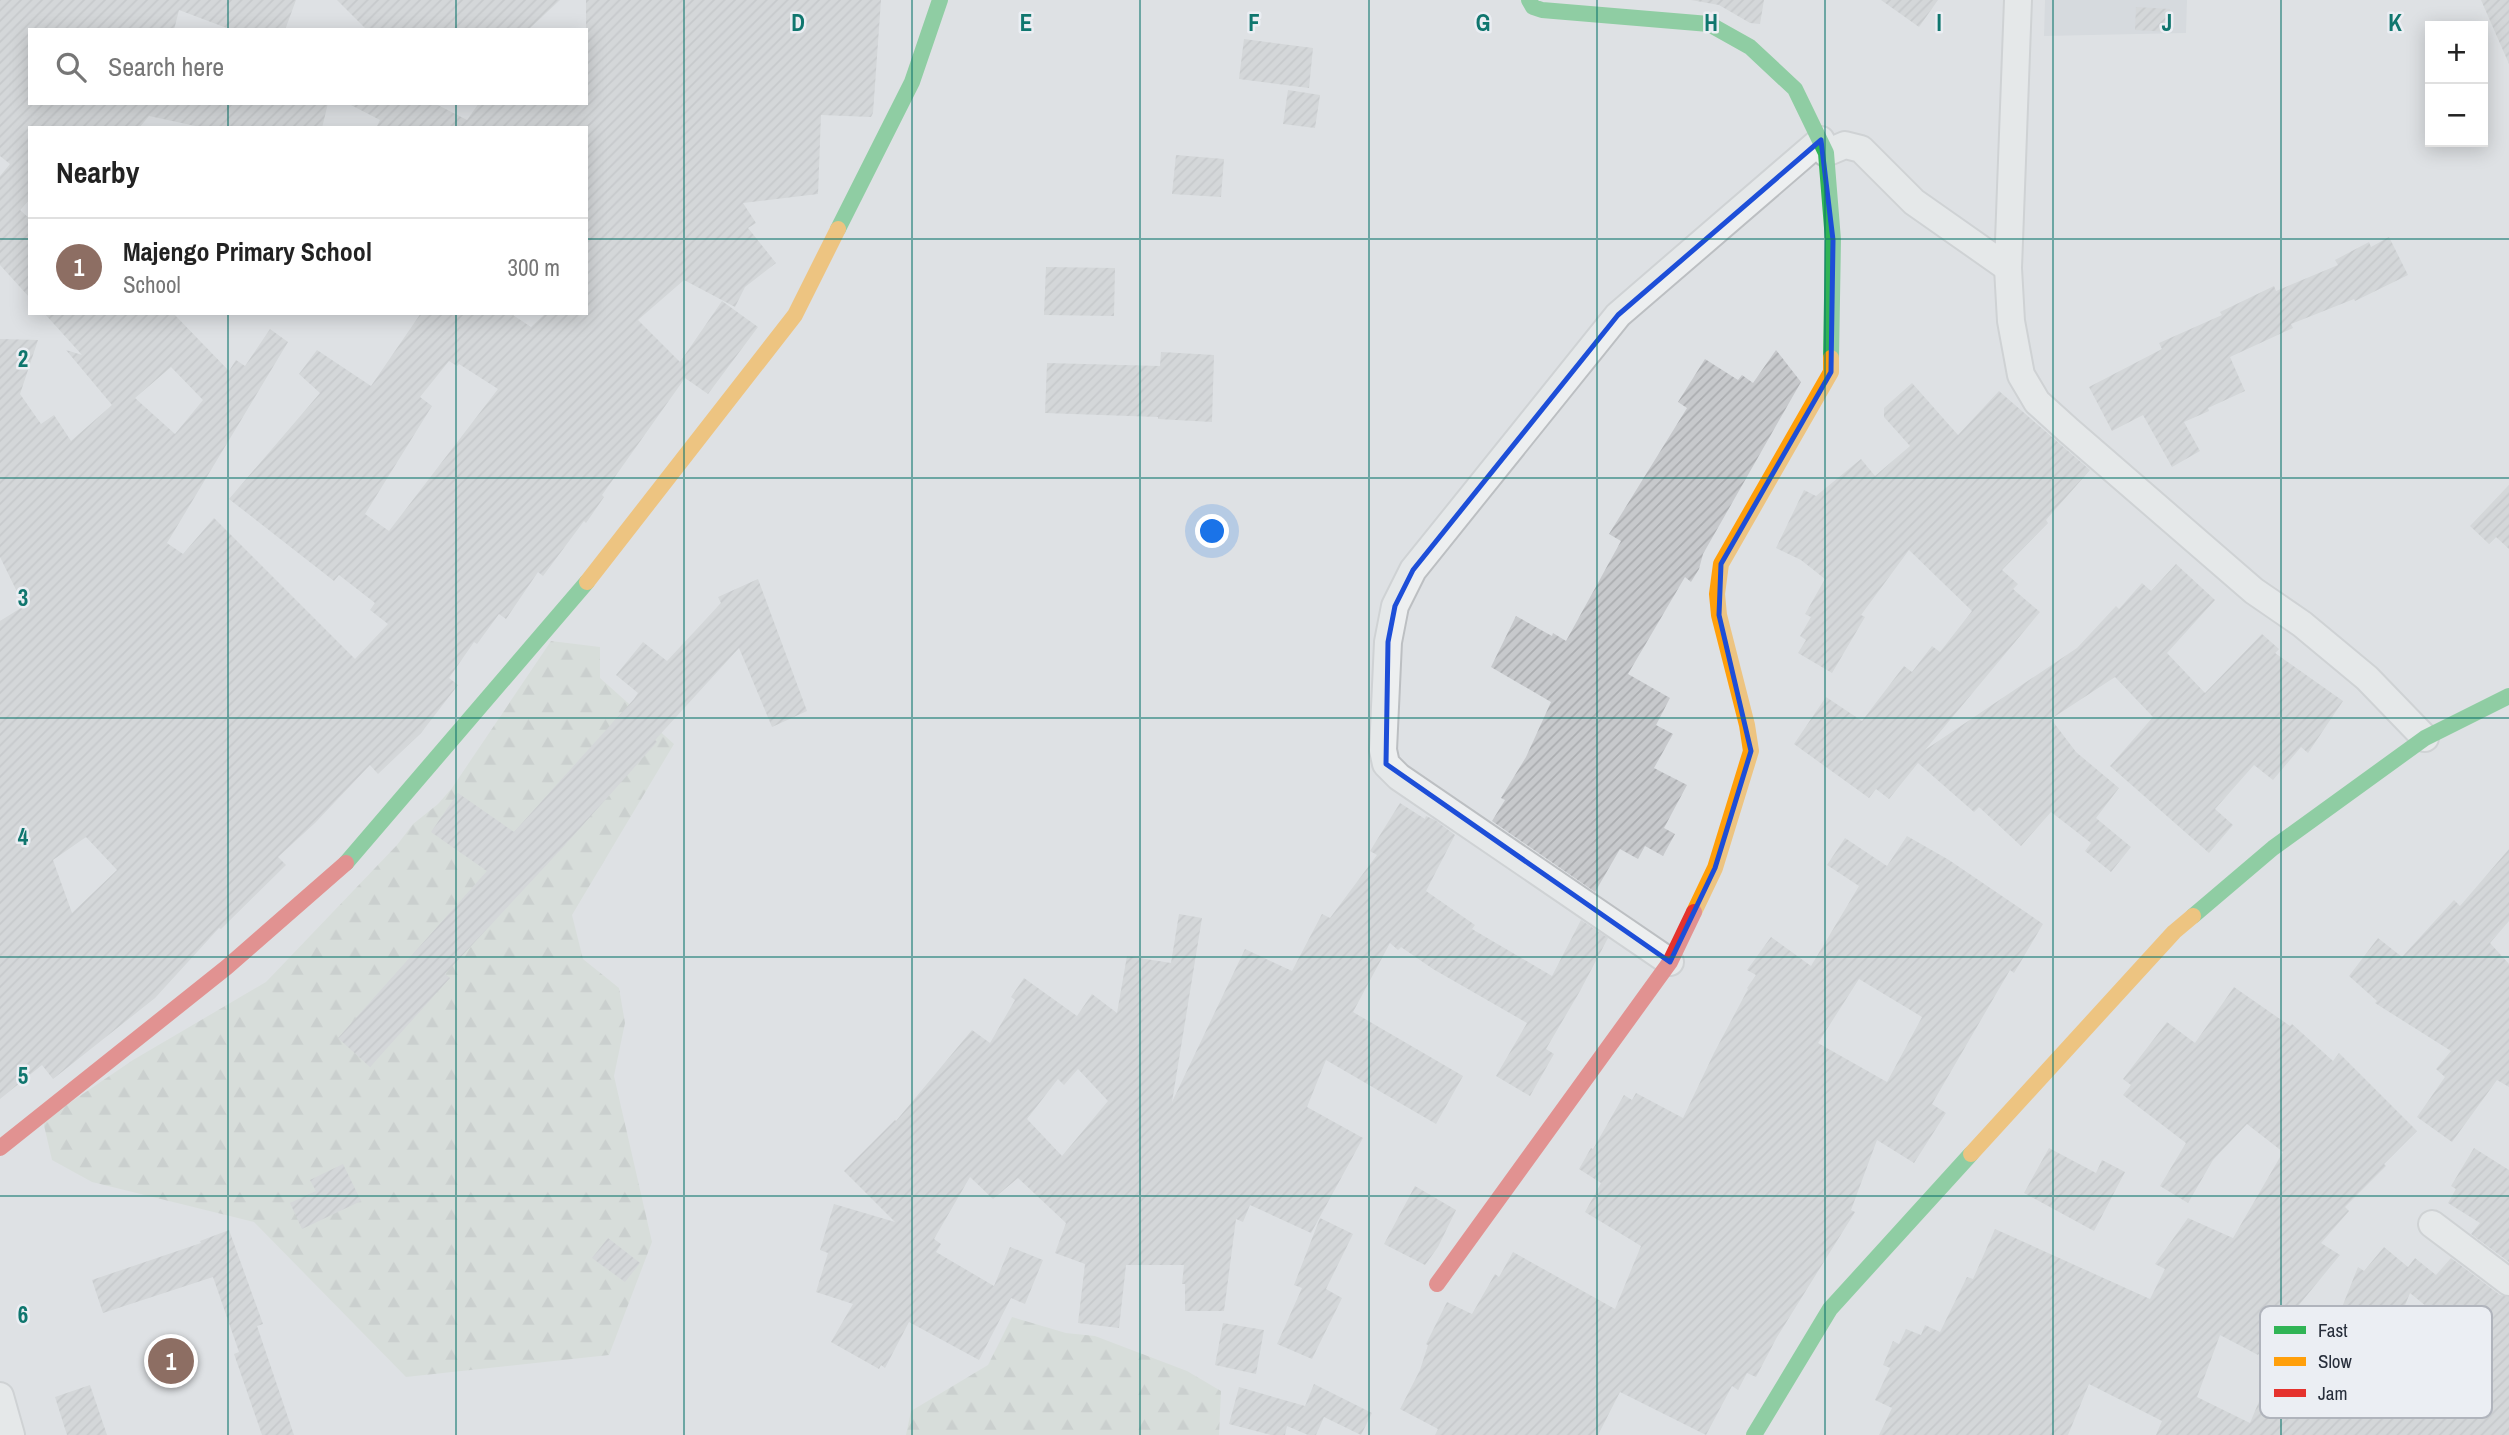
<!DOCTYPE html>
<html lang="en">
<head>
<meta charset="utf-8">
<style>
	:root { --surface:#fff; --page:#f2f2f2; --text:#222; --muted:#767676; --line:#e0e0e0; --accent:#ea580c }
	body { margin:0; font-family:"Archivo Narrow",sans-serif; background:var(--page); color:var(--text) }
	.controls { position:absolute; right:21px; top:21px; display:grid; overflow:hidden; border-radius:0px; box-shadow:0 4px 18px #0003 }
	.controls button { width:63px; height:63px; display:grid; place-items:center; padding:0; border:0; border-bottom:2px solid var(--line); background:var(--surface); color:var(--text); font:35px sans-serif }
	.you { position:absolute; left:1213px; top:532px; width:24px; height:24px; margin:-18px; border:5px solid #fff; border-radius:50%; background:#1a73e8; box-shadow:0 0 0 10px #1a73e833 }
	.badge { display:grid; place-items:center; width:46px; height:46px; border-radius:50%; background:var(--accent); color:#fff; font-size:23px; font-weight:700 }
	.pin { position:absolute; translate:-50% -50%; border:4px solid #fff; box-shadow:0 2px 7px #0006 }
	.list { margin:0; padding:0; list-style:none }
	h2 { display:flex; justify-content:space-between; align-items:center; height:91px; margin:0; padding:0 28px; font-size:30px }
	h2 small { font-size:23px; font-weight:400; color:var(--muted) }
	.list li { display:grid; grid-template-columns:46px 1fr auto; gap:21px; align-items:center; box-sizing:border-box; height:98px; padding:0 28px; border-top:2px solid var(--line) }
	.list b { display:block; font-size:26px; white-space:nowrap }
	.list p { margin:0; font-size:23px; white-space:nowrap; color:var(--muted) }
	.list em { font-size:23px; font-style:normal; color:var(--muted) }
	.icon { flex:none; width:38px; height:38px; fill:none; stroke:currentColor; stroke-width:2; stroke-linecap:round; stroke-linejoin:round }
	.map { position:relative; flex:none; width:2509px; height:1435px; overflow:hidden }
	.search { position:absolute; background:var(--surface); box-shadow:0 4px 18px #0003; left:28px; top:28px; width:560px; height:77px; display:flex; align-items:center; gap:18px; box-sizing:border-box; padding:0 24px; border-radius:0px; color:var(--muted); font-size:26px }
	.panel { position:absolute; background:var(--surface); box-shadow:0 4px 18px #0003; left:28px; top:126px; width:560px; height:189px; border-radius:0px }
	.map>svg:first-child { display:block }
</style>
</head>
<body>
<div class="map">
<svg width="2509" height="1435" viewBox="0 0 2509 1435">
	<defs>
		<pattern id="forest-firs" width="22" height="20" patternUnits="userSpaceOnUse" patternTransform="scale(1.75)"><rect width="22" height="20" fill="#cfd7cf"/><path d="M5 1l3.5 6h-7zM16 11l3.5 6h-7z" fill="#b2b9b3"/></pattern>
		<pattern id="building-hatch" width="6" height="6" patternUnits="userSpaceOnUse" patternTransform="scale(1.75)"><rect width="6" height="6" fill="#c7c9cc"/><path d="M-1 1l2-2M0 6l6-6M5 7l2-2" fill="none" stroke="#abadb0"/></pattern>
	</defs>
	<rect width="100%" height="100%" fill="#dee1e4"/>
	<path fill="#ccd0d7" d="M2045,0h142l-1,33 -142,3z"/>
	<g fill="url(#forest-firs)">
		<path d="M551,641l49,6v31l74,66 -102,171 11,44 36,29 6,35 -11,53 38,166 -43,113 -203,22 -152,-155 -162,-40 -40,-22 -9,-39 90,-61 133,-78 131,-137 16,-21 25,-20 14,-16z"/>
		<path d="M1012,1317l54,16 29,3 92,35 34,20 -2,44h-313l5,-24 77,-46z"/>
	</g>
	<g fill="url(#building-hatch)" fill-rule="evenodd">
		<path d="M0,0h296l-11,30h-53l-53,-20 -5,20h-144v73h298l-6,25h-117l-56,-12 -10,12h-109v71l-10,11 10,9v79l-30,-33v-89l10,-12 -10,-8z"/>
		<path d="M337,0h223l-32,30h-161z"/>
		<path d="M586,0h295l-8,113 -2,4 -50,-2 -3,79 -75,9 13,20 -8,5 28,35 -31,24 -10,20 -51,-27 -46,40 42,42 42,-61 36,26 -50,67 -23,-16 -83,117 2,2 -18,26 -2,-2 -41,55 -5,-4 -32,47 -7,-5 -22,30 -3,-2 -25,36 9,7 -37,48 -43,41 -8,-9 -55,58 -37,34 8,8 -65,64 -2,-1 -64,70 -102,81 -11,-14 -42,34v-478l24,-15 -24,-49v-218l38,1 -18,54 21,30 13,-9 17,26 41,-36 -46,-55 16,5 -38,-42h129l56,58 7,-11 9,6 25,-37 18,13 -121,201 16,11 31,-36 141,141 33,-35 -18,-14 5,-7 -36,-28 -5,6 -105,-82 91,-106 -21,-19 18,-24 54,36 50,-73h89l21,14 15,-14h40v-185h-210l4,-8 -33,-17h87l33,17 12,-17h107zM449,361l8,5 2,-2 39,25 -109,142 -24,-17 67,-108 -12,-9zM171,367l32,33 -28,34 -40,-36zM86,837l31,33 -45,43 -19,-53z"/>
		<path d="M1691,0h73l-4,24 -10,-1 -31,-18z"/>
		<path d="M1881,0h57l-19,27z"/>
		<path d="M2481,0h28v64z"/>
		<path d="M2136,7l34,2 -1,23 -34,-2z"/>
		<path d="M1244,39l69,9 -4,40 -70,-9z"/>
		<path d="M1288,90l32,5 -5,33 -32,-4z"/>
		<path d="M1176,155l48,4 -3,38 -49,-3z"/>
		<path d="M2389,237l19,38 -53,26 -1,-2 -63,25 2,4 -63,29 15,34 -37,17 1,3 -25,11 16,29 -28,16 -29,-52 -31,16 -23,-44 73,-38 -3,-6 63,-28 -2,-3 54,-26 2,5 62,-26 -3,-5 34,-18 2,5z"/>
		<path d="M1046,267l69,1 -1,48 -70,-1z"/>
		<path d="M1776,350l25,32 -98,172 -4,15 -8,13 -6,-5 -57,97 42,24 -14,27 17,9 -19,34 33,17 -23,43 11,6 -12,22 -18,-10 -7,13 -18,-10 -25,43 -103,-71 13,-21 -4,-2 25,-41 25,-55 -60,-35 25,-51 36,20 1,-3 13,8 55,-100 -12,-7 78,-126 -9,-6 27,-43 33,21 4,-5 11,8z"/>
		<path d="M1161,352l53,3 -2,67 -54,-3v-2l-113,-4 2,-50 113,3z"/>
		<path d="M1912,383l46,52 41,-44 91,79 -44,50 2,3 -46,47 16,14 -5,5 27,23 -115,138 152,-102 39,-42 3,3 23,-26 9,8 25,-27 39,36 -48,53 38,40 57,-59 17,15 -4,4 68,48 -35,52 -7,-6 -28,33 -19,-15 -39,44 18,16 -24,28 -99,-87 43,-49 -38,-40 -64,42 25,33 43,36 -23,30 35,29 -20,25 -26,-21 6,-8 -40,-31 -30,34 -42,-39 -5,5 -56,-49 -29,36 -13,-10 -7,9 -75,-54 32,-47 36,24 42,-55 8,6 20,-26 8,6 32,-41 -63,-61 -48,65 4,2 -33,56 -34,-20 8,-13 -6,-4 11,-19 -6,-3 20,-35 -24,-19 -25,-12 28,-58 12,6 45,-37 14,17 35,-30 -26,-29v-9z"/>
		<path d="M2509,485v64l-13,-12 -7,7 -19,-18z"/>
		<path d="M758,579l49,132 -35,16 -33,-79 -84,92 2,2 -92,103 -120,129 5,4 -80,89 -32,-29 149,-167 -56,-39 27,-39 56,39 120,-133 4,-6 -22,-18 27,-33 24,19 54,-58 -3,-6z"/>
		<path d="M1400,803l25,16 1,-3 9,4 20,15 -29,56 49,34 -3,4 80,47 29,-56 27,18 -28,53 -34,58 8,5 -24,42 -34,-20 31,-53 -94,-54 -32,-22 -3,3 -8,-7 -37,69 110,64 -27,48 -110,-64 -19,47 56,31 -52,95 -61,-28 -7,17 -7,-3 -12,92h-39v-27h-3l2,-19h-58l-7,63 -41,-5 7,-59 -30,-11 11,-30 -48,-45 -25,21 -23,-22 -36,62 7,5 -5,8 58,34 16,-39 33,13 -18,44 -14,-6 -32,62 -70,-38 -24,46 -4,-3 -2,4 -48,-27 22,-38 -37,-12 12,-39 -8,-3 14,-46 61,18 -51,-51 51,-51 1,1 76,-91 18,13 25,-43 -4,-3 13,-19 53,38 15,-22 25,19 10,-57 44,7 8,-49 23,4 -30,184 73,-153 47,22 30,-57 8,4 47,-63 -7,-4zM1078,1069l30,32 -46,55 -35,-37 31,-40 6,6z"/>
		<path d="M1907,836l42,24 94,64 -29,49 -4,-3 -78,134 14,9 -32,50 -37,-23 -26,70 4,2 -78,125 -21,40 -9,-4 -9,17 -6,-4 -26,49 -86,-43 -22,43h-163l3,-6 -38,-20 20,-39 8,-25 -2,-1 21,-42 25,12 23,-40 4,3 14,-25 102,57 26,-63 -56,-34 16,-29 -22,-14 12,-21 2,1 31,-54 8,5 4,-7 47,25 31,-65 34,-64 -1,-1 9,-13 -9,-5 24,-33 40,29 48,-80 -32,-21 18,-27 42,28zM1859,979l63,38 -35,65 -69,-39z"/>
		<path d="M2509,849v72l-19,22 19,21v123l-12,-7 -45,62 -35,-25 28,-40 -9,-8 15,-18 -76,-48 2,-2 -28,-25 29,-38 24,19 52,-57 6,6z"/>
		<path d="M2234,987l56,39 2,-2 41,37 6,-8 78,78 -33,33 2,2 -41,41 4,4 -28,32 19,12 -82,100 -38,-20 -23,62 53,26 31,-74 38,16 39,-98 6,4 20,-24 24,20 7,-9 21,17 15,-17 49,37 9,2v138h-353l6,-14 -73,-37 -21,51h-189l13,-27 -17,-8 15,-32 -7,-3 10,-24 6,3 7,-15 15,6 4,-10 15,7 27,-55 6,2 22,-50 155,70 15,-30 -10,-5 33,-46 45,20 50,-86 -36,-28 -34,36 -25,43 -28,-17 26,-43 -63,-48 8,-10 -8,-6 44,-57 28,21zM2410,1293l39,32 -24,53 -42,-19z"/>
		<path d="M2049,1148l47,25 6,-13 23,12 -31,59 -70,-38z"/>
		<path d="M2474,1148l35,22v92l-38,-28 9,-11 -32,-20 8,-14 -5,-3z"/>
		<path d="M343,1164l18,37 -59,28 -12,-26 26,-12 -6,-11z"/>
		<path d="M1415,1186l41,24 -18,37 -13,18 -41,-21z"/>
		<path d="M1320,1218l33,16 -27,55 16,9 -30,61 -35,-15 25,-56 -8,-3z"/>
		<path d="M229,1230l34,94 -6,2 37,109h-32l-28,-81 5,-2 -26,-75 -110,36 -11,-33 109,-37 -1,-2z"/>
		<path d="M608,1238l32,25 -15,19 -33,-24z"/>
		<path d="M1223,1323l41,7 -8,44 -41,-9z"/>
		<path d="M1314,1384l58,29 -11,22 -37,-18 -8,18h-8l-21,-9 -2,9h-14l-42,-11 10,-37 66,19z"/>
		<path d="M90,1385l17,50h-40l-12,-38z"/>
	</g>
	<g fill="none" stroke-linecap="round" stroke-linejoin="round">
		<defs>
			<g id="street">
				<path d="M2018,0l-10,268 3,53 10,54 16,27 31,28 186,161 48,33 65,54 58,60"/>
				<path d="M1826,153l19,-8 16,4 53,53 94,66"/>
				<path d="M1670,962l-271,-185 -13,-13 -3,-14 5,-108 7,-36 18,-36 205,-255 203,-175"/>
				<path d="M2432,1224l77,58"/>
				<path d="M0,1396l11,39"/>
			</g>
		</defs>
		<use href="#street" stroke="#bcbfc2" stroke-width="30"/>
		<use href="#street" stroke="#edeff0" stroke-width="26"/>
		<g stroke="#30b455" stroke-width="16">
			<path d="M1529,0l4,7 9,3 167,14 41,23 45,42 31,64 7,87 -2,118"/>
			<path d="M838,229l74,-147 28,-82"/>
			<path d="M346,863l241,-281"/>
			<path d="M2193,916l80,-68 152,-110 84,-42"/>
			<path d="M1754,1435l76,-126 141,-155"/>
		</g>
		<g stroke="#ff9f0a" stroke-width="16">
			<path d="M587,582l208,-267 43,-86"/>
			<path d="M1694,912l21,-44 36,-117 -4,-26 -28,-110 -2,-21 4,-30 110,-192v-14"/>
			<path d="M1971,1154l203,-222 19,-16"/>
		</g>
		<g stroke="#e5322d" stroke-width="16">
			<path d="M0,1148l227,-181 119,-104"/>
			<path d="M1437,1284l233,-322 24,-50"/>
		</g>
	</g>
	<path d="M0 0H2509V1435H0ZM1821,140l12,100 -2,132 -110,192 -2,51 32,136 -36,117 -45,94 -284,-198 2,-122 7,-36 18,-36 205,-255z" fill="#dee1e4" fill-opacity=".55" fill-rule="evenodd"/>
	<path fill="none" stroke="#1d4ed8" stroke-width="5" stroke-linejoin="round" d="M1821,140l12,100 -2,132 -110,192 -2,51 32,136 -36,117 -45,94 -284,-198 2,-122 7,-36 18,-36 205,-255z"/>
	<path fill="none" stroke="#0f766e" stroke-width="2" stroke-opacity="0.55" d="M228,0v30M456,0v30M684,0v1435M912,0v1435M1140,0v1435M1369,0v1435M1597,0v1435M1825,0v1435M2053,0v1435M2281,0v1435M228,103v25M456,103v25M0,239h30M586,239h1923M228,313v1122M456,313v1122M0,478h2509M0,718h2509M0,957h2509M0,1196h2509"/>
	<rect x="2260" y="1306" width="232" height="112" rx="10" fill="#ebeef3" stroke="#b0b4bc" stroke-width="2"/>
	<rect x="2274" y="1326" width="32" height="8" fill="#30b455"/>
	<rect x="2274" y="1357" width="32" height="9" fill="#ff9f0a"/>
	<rect x="2274" y="1389" width="32" height="8" fill="#e5322d"/>
	<g font-size="19" fill="#272e3b">
		<text x="2318" y="1337">Fast</text>
		<text x="2318" y="1368">Slow</text>
		<text x="2318" y="1400">Jam</text>
	</g>
	<g font-size="23" text-anchor="middle" font-weight="bold" fill="#0f766e" stroke="#ebeef3" stroke-width="5" stroke-linejoin="round" paint-order="stroke">
		<text x="798" y="31">D</text>
		<text x="1026" y="31">E</text>
		<text x="1254" y="31">F</text>
		<text x="1483" y="31">G</text>
		<text x="1711" y="31">H</text>
		<text x="1939" y="31">I</text>
		<text x="2167" y="31">J</text>
		<text x="2395" y="31">K</text>
		<text x="23" y="367">2</text>
		<text x="23" y="606">3</text>
		<text x="23" y="845">4</text>
		<text x="23" y="1084">5</text>
		<text x="23" y="1323">6</text>
	</g>
</svg>
<div class="controls">
<button>+</button>
<button>−</button>
</div>
<div class="you"></div>
<div class="pin badge" style="left:171px;top:1361px;background:#8d6e63">1</div>
<div class="search"><svg class="icon" aria-label="search" viewBox="0 0 24 24"><circle cx="10" cy="10" r="6"/><path d="M15 15l6 6"/></svg>Search here</div>
<section class="panel">
<h2>Nearby<small></small></h2>
<ul class="list">
<li><span class="badge" style="background:#8d6e63">1</span><div><b>Majengo Primary School</b><p>School</p></div><em>300 m</em></li>
</ul>
</section>
</div>
</body>
</html>
